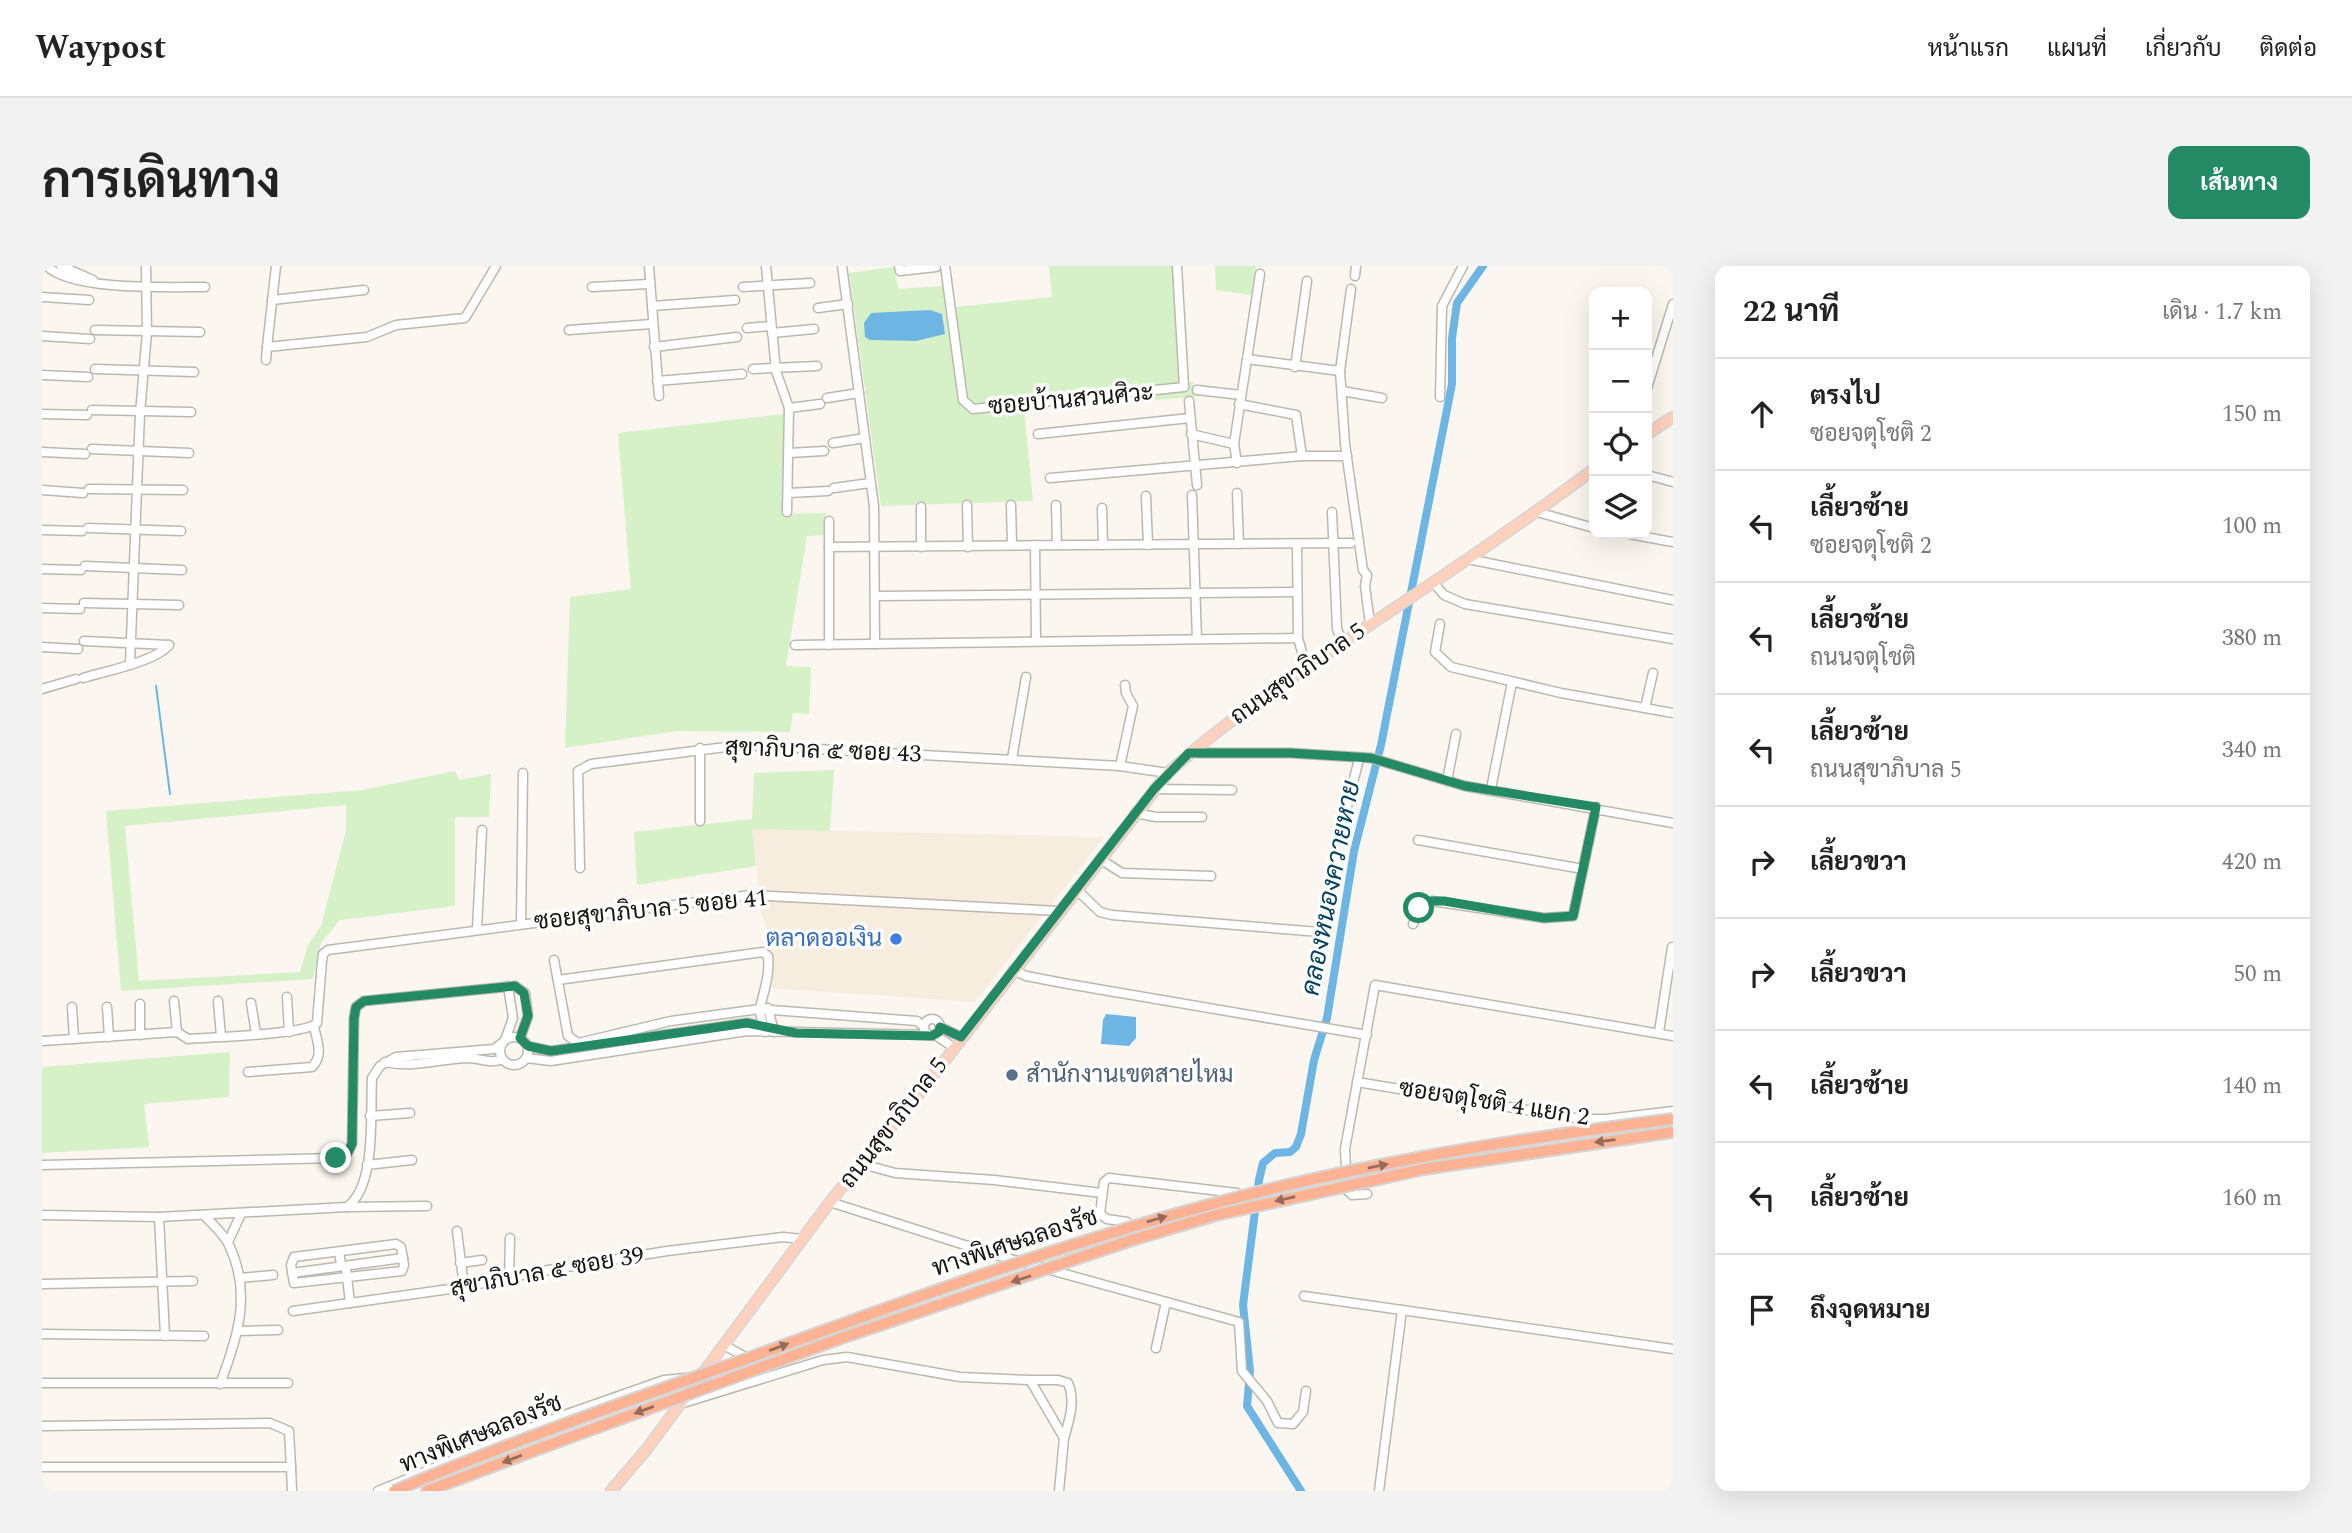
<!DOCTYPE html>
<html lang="th">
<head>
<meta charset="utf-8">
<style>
	:root { --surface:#fff; --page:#f2f2f2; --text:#222; --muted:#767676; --line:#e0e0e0; --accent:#238a65 }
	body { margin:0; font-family:Spectral,Sarabun,serif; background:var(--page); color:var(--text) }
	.controls { position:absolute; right:21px; top:21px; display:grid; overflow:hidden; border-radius:14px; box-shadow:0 7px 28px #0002 }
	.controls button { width:63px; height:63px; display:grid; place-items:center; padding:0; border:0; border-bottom:2px solid var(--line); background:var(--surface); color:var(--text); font:35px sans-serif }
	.stop { position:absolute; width:21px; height:21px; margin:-16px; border:5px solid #238a65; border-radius:50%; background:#fff }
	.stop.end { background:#238a65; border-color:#fff; box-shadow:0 2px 7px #0008 }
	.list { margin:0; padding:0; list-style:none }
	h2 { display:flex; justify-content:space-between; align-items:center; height:91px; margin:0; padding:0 28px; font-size:30px }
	h2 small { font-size:23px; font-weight:400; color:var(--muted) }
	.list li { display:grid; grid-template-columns:46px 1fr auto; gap:21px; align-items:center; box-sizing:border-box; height:112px; padding:0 28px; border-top:2px solid var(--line) }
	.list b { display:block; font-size:26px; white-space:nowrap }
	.list p { margin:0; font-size:23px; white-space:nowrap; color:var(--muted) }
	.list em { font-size:23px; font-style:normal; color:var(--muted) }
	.icon { flex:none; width:38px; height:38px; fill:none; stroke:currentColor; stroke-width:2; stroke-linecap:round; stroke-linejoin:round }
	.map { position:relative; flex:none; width:1631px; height:1225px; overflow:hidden; border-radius:14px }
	header { display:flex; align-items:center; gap:42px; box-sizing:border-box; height:98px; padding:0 35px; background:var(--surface); border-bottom:2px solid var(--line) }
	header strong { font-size:33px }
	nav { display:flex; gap:38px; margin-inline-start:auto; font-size:24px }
	.intro { display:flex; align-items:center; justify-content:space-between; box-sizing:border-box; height:168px; padding:0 42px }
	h1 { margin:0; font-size:49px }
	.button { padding:18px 32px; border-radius:14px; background:var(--accent); color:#fff; font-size:24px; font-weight:700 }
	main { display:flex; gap:42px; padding:0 42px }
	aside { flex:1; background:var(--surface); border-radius:14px; box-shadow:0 7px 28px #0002 }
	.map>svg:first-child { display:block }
</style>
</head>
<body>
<header>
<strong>Waypost</strong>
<nav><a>หน้าแรก</a><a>แผนที่</a><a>เกี่ยวกับ</a><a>ติดต่อ</a></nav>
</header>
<div class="intro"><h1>การเดินทาง</h1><a class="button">เส้นทาง</a></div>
<main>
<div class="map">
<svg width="1631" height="1225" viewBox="0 0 1631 1225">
	<rect width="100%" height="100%" fill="#fbf6ef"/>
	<path fill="#f6edde" d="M709,563l353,8 -129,165 -203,-14 2,-23 -12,-52z"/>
	<g fill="#d6f0c8" fill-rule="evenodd">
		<path d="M1007,0h124l9,115 11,1 2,15 -171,12 9,92 -152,5 -32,-233 44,-6 6,22 43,-3 13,21 97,-10zM829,47l71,2 3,19z"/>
		<path d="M1173,0h50l-9,1 -5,28 -35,-5z"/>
		<path d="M742,148l-2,100 44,-1 -1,22 -18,1 -21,130 25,1 -2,47 -16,-1 -3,19 -113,-1 -112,17 5,-151 61,-8 -13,-156z"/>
		<path d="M792,504l-4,61 -78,-2 4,37 -119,19 -3,-53 118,-13 2,-46z"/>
		<path d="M413,505l4,9 32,-6 -2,43h-34v89l-115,14 -19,23 -8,36 -192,12 -15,-180 256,-21zM304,539v25l-25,96 -13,19 -8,27 -161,9 -14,-155z"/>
		<path d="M188,786l-1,45 -85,7 5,43 -107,6v-86z"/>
	</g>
	<g fill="#6db5e2">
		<path d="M888,44l12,4 3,20 -29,7 -46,-1 -5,-3 -1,-14 7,-10z"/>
		<path d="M1064,748l30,3v21l-7,8 -28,-2 2,-24z"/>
	</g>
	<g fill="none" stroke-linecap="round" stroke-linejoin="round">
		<path stroke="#6db5e2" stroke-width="2" d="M114,420l14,108"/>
		<path stroke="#6db5e2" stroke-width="8" d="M1259,1225l-54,-85 3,-35 -7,-66 16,-125 4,-17 12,-10 15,-1 6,-5 5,-13 13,-74 13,-42 27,-167 27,-106 71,-361v-46l5,-35 26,-37"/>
		<defs>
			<g id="minor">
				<path d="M5,0c24,25 122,21 158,21"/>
				<path d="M19,0l32,14"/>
				<path d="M234,0l-9,81 100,-10 29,-12 69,-7 31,-52"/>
				<path d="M607,0l10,130"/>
				<path d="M724,0l10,105 13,37 -2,104"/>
				<path d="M800,0l32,240 1,138"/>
				<path d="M857,0l1,5 36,-4"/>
				<path d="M903,0l18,134 10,9 211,-22 -7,-121"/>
				<path d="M1313,10l1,-10"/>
				<path d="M550,21l57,-3"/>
				<path d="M701,21l67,-4"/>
				<path d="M1309,23l-11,82 5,73 18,126 4,5 -2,11 5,38"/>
				<path d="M0,31l47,3"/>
				<path d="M230,34l92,-10"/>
				<path d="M610,40l83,-6"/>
				<path d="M776,42l30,-4"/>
				<path d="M705,62l24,-2"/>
				<path d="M53,64l105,2"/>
				<path d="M527,64l83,-6"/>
				<path d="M730,67l42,-4"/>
				<path d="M0,70l48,3"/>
				<path d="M612,81l83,-10"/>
				<path d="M1205,93l93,12"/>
				<path d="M224,94l1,-13"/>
				<path d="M1253,101l12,-86"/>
				<path d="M53,103l99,3"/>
				<path d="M711,103l64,-3"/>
				<path d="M0,109l46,2"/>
				<path d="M615,115l85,-7"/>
				<path d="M1605,122l26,-84"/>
				<path d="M1155,124l44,5"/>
				<path d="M1300,125l40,7"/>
				<path d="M1398,131l2,-91 21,-40"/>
				<path d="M785,132l32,-5"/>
				<path d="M1147,135l8,84"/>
				<path d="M1197,138l57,11 6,41"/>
				<path d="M747,142l31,-4"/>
				<path d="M50,144l99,2"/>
				<path d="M0,148l45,1"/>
				<path d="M996,168l152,-16"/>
				<path d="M1149,168l43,10"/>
				<path d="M791,177l32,-5"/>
				<path d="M50,183l97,4"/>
				<path d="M0,186l43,2"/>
				<path d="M747,187l35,-2"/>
				<path d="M1195,197l-3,-19 26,-170"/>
				<path d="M1605,209l26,7"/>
				<path d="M1008,212l252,-22h45"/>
				<path d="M792,222l36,-5"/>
				<path d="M47,223l94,1"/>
				<path d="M0,224l41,3"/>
				<path d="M746,227l40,-2"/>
				<path d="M1195,227l2,51"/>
				<path d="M1150,229l5,144"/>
				<path d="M1104,230l2,49"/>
				<path d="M925,239l1,42"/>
				<path d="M969,239l1,40"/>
				<path d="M1014,239l1,39"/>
				<path d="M879,241v40"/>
				<path d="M1060,242l1,37"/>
				<path d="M1290,246l5,117 6,14"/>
				<path d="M1495,246l57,16"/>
				<path d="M787,255v124"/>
				<path d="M46,262l93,3"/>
				<path d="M0,264l40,1"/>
				<path d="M1587,268l44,8"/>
				<path d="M1255,278l1,94 8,29"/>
				<path d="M993,279l1,96"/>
				<path d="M787,281l522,-4"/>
				<path d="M1426,293l205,41"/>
				<path d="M43,300l97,4"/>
				<path d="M0,303l39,1"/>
				<path d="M1391,316l11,13 21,9 208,35"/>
				<path d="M833,330l422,-4"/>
				<path d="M42,337l95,2"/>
				<path d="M0,342l38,1"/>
				<path d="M1398,358l-5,28 16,15 110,26 112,20"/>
				<path d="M42,375l85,4"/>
				<path d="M753,379l503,-7"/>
				<path d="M0,381l36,2"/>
				<path d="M88,398l10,-251 7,-81 -1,-66"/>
				<path d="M41,412c20,-6 74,-17 86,-33"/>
				<path d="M0,423l34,-10"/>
				<path d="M1603,442l8,-35"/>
				<path d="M658,482v73"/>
				<path d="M1148,487h100l81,5 94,28 208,37"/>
				<path d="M970,493l14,-82"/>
				<path d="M1078,500l13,-60 -7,-13 -1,-8"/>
				<path d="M1405,515l9,-47"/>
				<path d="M1112,523l78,1"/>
				<path d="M1449,523l21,-107"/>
				<path d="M1093,547l21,4h46"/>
				<path d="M1376,574l165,29"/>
				<path d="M1296,576l21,-83"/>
				<path d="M1058,593l22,14 89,3"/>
				<path d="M538,602l-2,-97 13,-7 151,-19 378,21 48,7"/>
				<path d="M1034,623l24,23 12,3 208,17"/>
				<path d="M479,658l2,-151"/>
				<path d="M1371,658l6,-16 13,-7 112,17 29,-2 23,-109"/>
				<path d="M435,663l5,-99"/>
				<path d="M512,694l14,76 10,7 93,-22 89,-12 157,12 7,6"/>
				<path d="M971,704l13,6 42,8 299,51"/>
				<path d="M516,714l205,-28 5,4c2,20 -4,34 -8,52 -1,7 4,17 5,24"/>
				<path d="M245,731l2,35"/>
				<path d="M132,735l3,31"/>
				<path d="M176,735l3,35"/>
				<path d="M209,737l5,30"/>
				<path d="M98,738v31"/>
				<path d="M30,741l2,32"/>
				<path d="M65,741l2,30"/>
				<path d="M726,742l6,24"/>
				<circle cx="890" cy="761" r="8"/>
				<path d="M898,761l21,10"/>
				<path d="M1617,766l13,-85"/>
				<path d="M893,769l18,12"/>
				<circle cx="472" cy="785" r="14"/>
				<path d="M463,774l8,-22 -5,-32"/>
				<path d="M0,775l135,-9 11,7c22,-2 118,-4 129,-16l5,-62 1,-7 5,-4 422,-55 309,16"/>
				<path d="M486,780l23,5 196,-28 20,4"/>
				<path d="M484,792l25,3 196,-30 182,4"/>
				<path d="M343,796c28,7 57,-4 85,-4 12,1 21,6 33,1"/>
				<path d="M206,806l64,-5c12,-12 5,-26 2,-40"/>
				<path d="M1315,816l224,37h25l67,-8"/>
				<path d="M328,850l40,-3"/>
				<path d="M820,898l33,9 99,7 108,13"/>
				<path d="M0,899l294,-7 11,-4 5,-10 2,-126 2,-11 8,-6 151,-15 10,7 3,23 -8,22"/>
				<path d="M325,899l45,-5"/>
				<path d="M1325,928l-15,1 -5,-5 -2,-41 30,-164 298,51"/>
				<path d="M788,936l166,53 243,67 3,49 25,30 11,22 15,1 10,-12 3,-21"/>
				<path d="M305,941l80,-1"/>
				<path d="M0,949l117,2 188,-10c30,-22 23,-94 25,-129l8,-12 16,-9 98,-8 8,-6"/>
				<path d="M162,949c8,9 20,19 25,30 23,48 9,92 -9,139"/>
				<path d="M117,951l6,119"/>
				<path d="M1085,956l-20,-3 -7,-5 4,-32 5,-4 128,15"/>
				<path d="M415,965l7,56"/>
				<path d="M186,976l13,-28"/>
				<path d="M354,978l5,3 3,18 -2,6 -108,12 -3,-18 3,-8z"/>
				<path d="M297,986l2,12 5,4 4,35"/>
				<path d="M418,997l22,-3"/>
				<path d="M250,1007l111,-15"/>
				<path d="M198,1012l33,-3"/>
				<path d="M467,1012l1,-40"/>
				<path d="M0,1018l151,-3"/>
				<path d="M1262,1030l369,53"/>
				<path d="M251,1045l171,-24 72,-15 131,-21 116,-14 19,2"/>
				<path d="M197,1065l39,-1"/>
				<path d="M0,1068l162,2"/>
				<path d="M682,1079l39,22"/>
				<path d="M1114,1082l10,-46"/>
				<path d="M988,1114h28l10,3c8,18 1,38 -4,55"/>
				<path d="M0,1117h246"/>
				<path d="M638,1138l143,-44 24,-3 113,20 70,3 34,58 -5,53"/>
				<path d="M0,1160l228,-3 19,8 2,36"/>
				<path d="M0,1201h249l1,24"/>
				<path d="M336,1225l172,-71 114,-40 22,-2"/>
				<path d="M1337,1225l23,-181"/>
			</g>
			<g id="major">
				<path d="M1605,168l26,-17"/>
				<path d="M569,1225l35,-41 184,-248 95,-116 243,-313c54,-49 115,-90 176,-131 84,-56 169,-112 250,-173"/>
			</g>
			<path id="highway" d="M385,1225l114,-43"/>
		</defs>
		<use href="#minor" stroke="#bcb8b0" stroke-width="11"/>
		<use href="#major" stroke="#d5d5d4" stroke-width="13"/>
		<use href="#highway" stroke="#d5d5d4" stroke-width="14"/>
		<use href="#minor" stroke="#fff" stroke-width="8"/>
		<use href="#major" stroke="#fed1be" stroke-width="10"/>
		<use href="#highway" stroke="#fdb293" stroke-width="10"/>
		<defs>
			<g id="highway-bridge">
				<path d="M499,1182l306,-112 288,-97 81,-24 208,-46 249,-37"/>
				<path d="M352,1225c116,-49 234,-90 352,-132 151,-55 304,-111 459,-153 153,-42 311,-67 468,-87"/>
			</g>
		</defs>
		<use href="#highway-bridge" stroke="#d5d5d4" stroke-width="14" stroke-linecap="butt"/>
		<use href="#highway-bridge" stroke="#fdb293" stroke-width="10"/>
	</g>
	<defs><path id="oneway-solid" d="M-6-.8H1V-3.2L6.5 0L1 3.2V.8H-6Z" transform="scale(1.75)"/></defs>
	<g fill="#966b59">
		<use href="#oneway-solid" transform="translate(1563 875) rotate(173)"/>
		<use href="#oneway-solid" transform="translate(1336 900) rotate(-11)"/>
		<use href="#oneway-solid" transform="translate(1243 933) rotate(167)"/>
		<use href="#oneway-solid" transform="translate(1115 953) rotate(-16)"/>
		<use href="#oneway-solid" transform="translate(979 1013) rotate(162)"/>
		<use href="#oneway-solid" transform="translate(737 1081) rotate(-20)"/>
		<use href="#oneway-solid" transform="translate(602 1144) rotate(160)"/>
		<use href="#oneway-solid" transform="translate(470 1193) rotate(159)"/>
	</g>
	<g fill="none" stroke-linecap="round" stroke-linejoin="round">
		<path stroke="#238a65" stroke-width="9" d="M294,892l11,-4 5,-10 2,-126 2,-11 8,-6 151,-15 9,7 4,23 -8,22 8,8 23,5 196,-28 49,10 136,3 7,-4 1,-5 21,10 193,-248 35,-36h101l81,5 94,28 131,21 -23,109 -29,2 -100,-17h-12l-13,7"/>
	</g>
	<circle fill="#3f7fe0" stroke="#fff" stroke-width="2.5" cx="854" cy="673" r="7"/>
	<circle fill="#5c6f8a" stroke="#fff" stroke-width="2.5" cx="970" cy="809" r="7"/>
	<g text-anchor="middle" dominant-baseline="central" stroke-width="7" stroke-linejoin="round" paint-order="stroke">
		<g font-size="24" fill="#171512" stroke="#fff">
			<text transform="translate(1029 134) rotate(-5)">ซอยบ้านสวนศิวะ</text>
			<text transform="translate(1256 408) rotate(-35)">ถนนสุขาภิบาล 5</text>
			<text transform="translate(781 485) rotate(2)">สุขาภิบาล ๕ ซอย 43</text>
			<text transform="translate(609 644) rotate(-6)">ซอยสุขาภิบาล 5 ซอย 41</text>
			<text transform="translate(1452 837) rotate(9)">ซอยจตุโชติ 4 แยก 2</text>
			<text transform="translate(852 857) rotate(-52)">ถนนสุขาภิบาล 5</text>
			<text transform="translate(973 977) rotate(-18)">ทางพิเศษฉลองรัช</text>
			<text transform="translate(505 1006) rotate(-10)">สุขาภิบาล ๕ ซอย 39</text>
			<text transform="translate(439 1168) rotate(-22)">ทางพิเศษฉลองรัช</text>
		</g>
		<g font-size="24" fill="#366cbe" stroke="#fff" text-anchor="end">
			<text x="840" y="673">ตลาดออเงิน</text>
		</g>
		<g font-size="24" fill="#4e5e75" stroke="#fff" text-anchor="start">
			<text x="984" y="809">สำนักงานเขตสายไหม</text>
		</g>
		<g font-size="26" font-style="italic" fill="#04415f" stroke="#fff">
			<text transform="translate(1289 622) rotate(-79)">คลองหนองควายหาย</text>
		</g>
	</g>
</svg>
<div class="controls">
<button>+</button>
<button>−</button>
<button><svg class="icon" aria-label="locate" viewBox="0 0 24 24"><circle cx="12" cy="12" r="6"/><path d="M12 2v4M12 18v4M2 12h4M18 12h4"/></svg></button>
<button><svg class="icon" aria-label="layers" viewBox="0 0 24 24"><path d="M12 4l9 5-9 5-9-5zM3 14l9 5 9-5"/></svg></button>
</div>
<div class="stop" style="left:1377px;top:642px"></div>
<div class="stop end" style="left:294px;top:892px"></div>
</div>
<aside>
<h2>22 นาที<small>เดิน · 1.7 km</small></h2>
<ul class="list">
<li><svg class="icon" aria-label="ahead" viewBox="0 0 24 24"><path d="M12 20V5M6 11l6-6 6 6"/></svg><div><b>ตรงไป</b><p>ซอยจตุโชติ 2</p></div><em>150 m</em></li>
<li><svg class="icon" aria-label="left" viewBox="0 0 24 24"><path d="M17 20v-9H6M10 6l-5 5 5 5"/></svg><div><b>เลี้ยวซ้าย</b><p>ซอยจตุโชติ 2</p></div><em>100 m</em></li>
<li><svg class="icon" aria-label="left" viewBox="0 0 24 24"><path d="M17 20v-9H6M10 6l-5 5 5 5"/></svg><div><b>เลี้ยวซ้าย</b><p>ถนนจตุโชติ</p></div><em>380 m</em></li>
<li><svg class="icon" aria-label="left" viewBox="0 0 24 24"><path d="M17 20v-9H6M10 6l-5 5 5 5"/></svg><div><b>เลี้ยวซ้าย</b><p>ถนนสุขาภิบาล 5</p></div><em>340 m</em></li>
<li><svg class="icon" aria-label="right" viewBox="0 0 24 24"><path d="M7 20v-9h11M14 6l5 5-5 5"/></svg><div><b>เลี้ยวขวา</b></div><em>420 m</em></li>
<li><svg class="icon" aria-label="right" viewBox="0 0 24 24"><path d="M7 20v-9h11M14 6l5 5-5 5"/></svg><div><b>เลี้ยวขวา</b></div><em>50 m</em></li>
<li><svg class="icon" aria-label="left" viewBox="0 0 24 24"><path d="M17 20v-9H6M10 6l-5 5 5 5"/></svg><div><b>เลี้ยวซ้าย</b></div><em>140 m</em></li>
<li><svg class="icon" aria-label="left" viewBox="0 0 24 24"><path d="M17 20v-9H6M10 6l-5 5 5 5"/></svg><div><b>เลี้ยวซ้าย</b></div><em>160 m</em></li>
<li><svg class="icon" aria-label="arrive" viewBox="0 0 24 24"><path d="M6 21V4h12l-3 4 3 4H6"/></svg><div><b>ถึงจุดหมาย</b></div></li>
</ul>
</aside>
</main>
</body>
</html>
